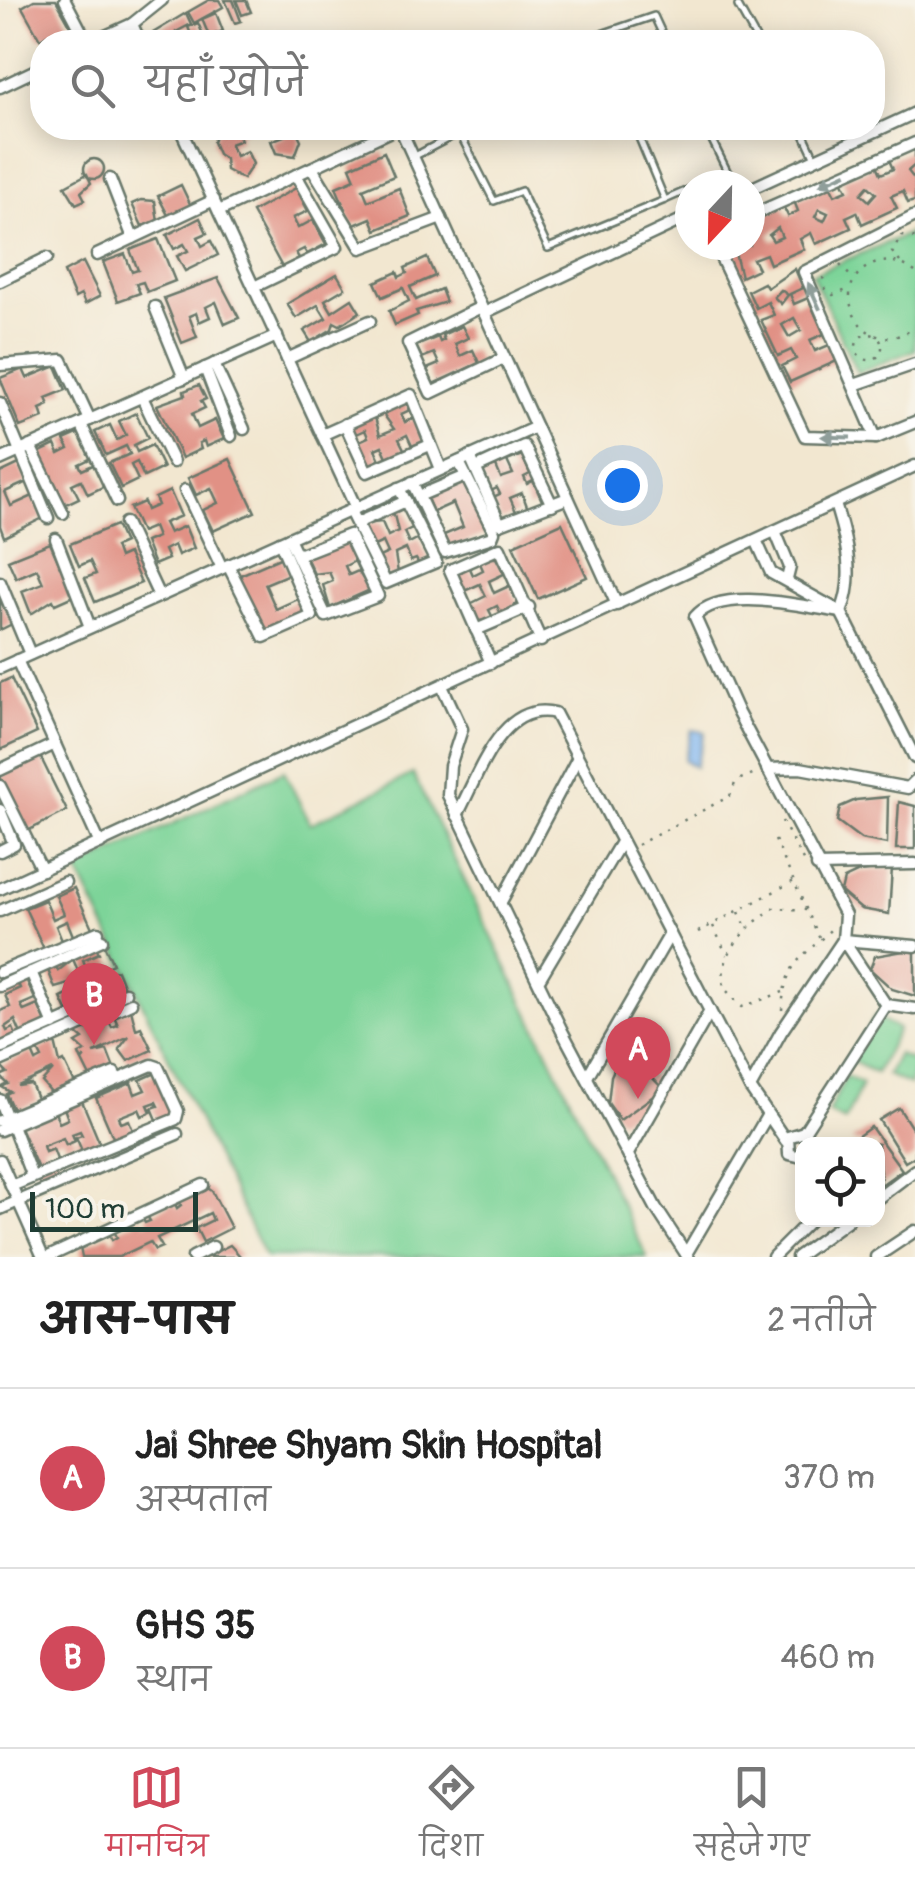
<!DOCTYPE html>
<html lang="hi">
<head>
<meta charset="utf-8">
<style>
	:root { --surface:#fff; --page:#f6f6f6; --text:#222; --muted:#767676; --line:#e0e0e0; --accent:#d1495b }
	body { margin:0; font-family:Pangolin,"Playpen Sans Deva",sans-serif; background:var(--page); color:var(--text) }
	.controls { position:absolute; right:30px; bottom:30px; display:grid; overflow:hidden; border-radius:20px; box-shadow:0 5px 25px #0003 }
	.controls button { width:90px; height:90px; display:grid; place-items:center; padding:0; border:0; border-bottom:2px solid var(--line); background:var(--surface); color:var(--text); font:50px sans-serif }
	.compass { position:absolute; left:675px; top:170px; width:90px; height:90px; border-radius:50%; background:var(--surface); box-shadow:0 5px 25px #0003; rotate:202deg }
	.scale { position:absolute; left:30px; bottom:25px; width:168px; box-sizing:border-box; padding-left:10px; border:5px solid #1f3d34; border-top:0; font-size:28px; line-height:35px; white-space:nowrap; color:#1f3d34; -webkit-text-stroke:8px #f7f3e8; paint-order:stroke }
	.you { position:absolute; left:622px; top:485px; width:35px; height:35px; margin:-25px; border:8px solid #fff; border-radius:50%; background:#1a73e8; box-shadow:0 0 0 15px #1a73e833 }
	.badge { display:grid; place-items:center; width:65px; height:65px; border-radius:50%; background:var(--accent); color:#fff; font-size:32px; font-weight:700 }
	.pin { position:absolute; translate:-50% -82px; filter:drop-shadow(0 2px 5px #0008) }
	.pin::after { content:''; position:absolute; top:52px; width:35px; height:30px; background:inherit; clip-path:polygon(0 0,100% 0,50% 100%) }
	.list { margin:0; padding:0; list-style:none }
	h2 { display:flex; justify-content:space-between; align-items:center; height:130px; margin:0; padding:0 40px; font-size:42px }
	h2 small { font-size:32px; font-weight:400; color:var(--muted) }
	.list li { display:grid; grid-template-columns:65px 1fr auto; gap:30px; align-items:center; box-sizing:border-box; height:180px; padding:0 40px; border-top:2px solid var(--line) }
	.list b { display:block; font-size:38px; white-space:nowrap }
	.list p { margin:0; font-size:32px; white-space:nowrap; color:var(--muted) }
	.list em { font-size:32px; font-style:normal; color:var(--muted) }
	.icon { flex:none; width:55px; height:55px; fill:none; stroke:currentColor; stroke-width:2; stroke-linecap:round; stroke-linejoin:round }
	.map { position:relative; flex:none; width:915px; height:1257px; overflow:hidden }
	.search { position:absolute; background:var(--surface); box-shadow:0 5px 25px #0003; left:30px; right:30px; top:30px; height:110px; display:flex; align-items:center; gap:25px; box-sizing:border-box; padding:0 35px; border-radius:40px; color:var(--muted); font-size:38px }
	.sheet { height:490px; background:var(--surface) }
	nav { display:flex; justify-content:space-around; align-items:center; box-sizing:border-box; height:140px; border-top:2px solid var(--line); background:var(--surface); font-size:28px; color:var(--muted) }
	nav a { display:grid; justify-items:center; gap:5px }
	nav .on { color:var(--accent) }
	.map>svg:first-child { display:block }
</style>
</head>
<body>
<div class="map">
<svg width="915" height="1257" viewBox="0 0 915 1257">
	<rect width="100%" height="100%" fill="#f7f3e8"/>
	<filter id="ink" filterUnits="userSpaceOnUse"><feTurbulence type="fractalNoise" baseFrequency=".01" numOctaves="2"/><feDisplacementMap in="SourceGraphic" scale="20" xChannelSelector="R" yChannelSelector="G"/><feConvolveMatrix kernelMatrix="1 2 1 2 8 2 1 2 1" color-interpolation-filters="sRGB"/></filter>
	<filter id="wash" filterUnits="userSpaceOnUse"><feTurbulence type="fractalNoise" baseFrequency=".0048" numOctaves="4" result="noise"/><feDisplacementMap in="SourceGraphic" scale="40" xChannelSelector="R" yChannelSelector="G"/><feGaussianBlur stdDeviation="2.25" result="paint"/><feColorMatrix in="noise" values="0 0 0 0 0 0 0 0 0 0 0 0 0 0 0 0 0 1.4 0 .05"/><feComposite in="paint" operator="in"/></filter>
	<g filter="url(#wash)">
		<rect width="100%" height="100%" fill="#f2e7d0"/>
		<g fill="#7dd499" stroke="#4e8866" stroke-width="2.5">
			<path d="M915,231v119l-58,23 -45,-99z"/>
			<path d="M284,771l26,53 103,-50 234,483h-382l-188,-388z"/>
			<path d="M875,1016l23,13 -22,44 -25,-12z"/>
			<path d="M898,1054l17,8 -5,23 -23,-10z"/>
			<path d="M846,1076l16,8 -17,37 -17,-8z"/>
		</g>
		<path fill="#83b7f1" stroke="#517a92" stroke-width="2.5" d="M692,730l13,2 -10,35 -11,-7z"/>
		<g id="blocks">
			<g fill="#e19185" fill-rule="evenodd">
				<path d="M34,0h22l19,34 -15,8h-9l-4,-7 -7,4 -18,-32z"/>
				<path d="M209,0h10l4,7 -29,16 -6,-11z"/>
				<path d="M225,0h8l8,21 -6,2z"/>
				<path d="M236,0h10l5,12 -9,3z"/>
				<path d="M186,13l5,11 -15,8 5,10h-30l-3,-6z"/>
				<path d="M216,13l7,18 -14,5 -7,-17z"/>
				<path d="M198,23l7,16 -11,3 -6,-15z"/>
				<path d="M218,128h33l-13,5 3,7 -11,4 6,12 11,-5 6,13 -10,15 -17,-9 -1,-11 -7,-5 -5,-12z"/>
				<path d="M279,128h16l6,12 -6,16 -19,-3 -5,-12 13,-5z"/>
				<path d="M915,148v17l-7,6 7,9v21l-7,2 -5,-12 -12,5 6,12 -35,16 -5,-12 -11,5 5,11 -35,16 -5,-11 -11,6 4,10 -34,15 -4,-10 -13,5 5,10 -17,8 -8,-32h17v-13l5,-2 -4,-10 32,-14 5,10 10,-5 -4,-10 36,-16 5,10 12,-5 -5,-10 35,-15 4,9 12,-5 -4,-9zM868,186l8,7 -7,8 -8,-7zM819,209l9,4 -4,8 -9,-4zM778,228l4,9 -9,4 -4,-6z"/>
				<path d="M384,152l10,24 -31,13 5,12 31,-13 11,28 -34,14 -5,-12 -19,8 -16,-39 19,-8 -5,-12z"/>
				<circle cx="94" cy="169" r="10"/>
				<path d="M87,174l4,9 -10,9 4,8 -9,4 -11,-18z"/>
				<path d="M181,185l10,21 -22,11 -11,-21z"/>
				<path d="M296,188l12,23 -15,7 5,10 15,-8 13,24 -19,10 -3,-5 -8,4 3,5 -17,9 -30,-55z"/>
				<path d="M141,200l14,1 3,21 -16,4 -10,-22z"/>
				<path d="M200,218l7,15 -9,4 4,9 9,-5 7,14 -33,16 -8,-15 11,-5 -4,-7 -10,5 -7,-14z"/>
				<path d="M158,239l17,42 -28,11 -4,-10 -7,2 4,9 -22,8 -15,-39 22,-8 7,18 6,-2 -8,-20z"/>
				<path d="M427,258l8,18 -25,11 6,13 25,-11 5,13 -30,9 2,4 -23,10 -6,-14 20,-10 -6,-13 -21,9 -7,-15 22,-10 2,5 8,-4 -2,-5z"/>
				<path d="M83,262l17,34 -15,8 -4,-9 -6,3 -11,-26z"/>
				<path d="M795,269l8,19 -13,6 4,10 14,-6 16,36 -14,6 5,11 14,-6 8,16 -47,21 -8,-16 14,-7 -5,-9 -13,6 -17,-36 13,-5 -6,-13 -12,6 -8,-17 16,-8 3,5zM781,290l7,5 -7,9 -7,-7zM794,318l7,12 -12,7 -7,-12z"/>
				<path d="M337,274l8,14 -20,12 7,12 20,-13 8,13 -20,13 -6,-3 -2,7 -21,13 -7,-11 22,-13 -8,-13 -22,13 -9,-14z"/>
				<path d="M218,278l21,40 -14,6 -9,-22 -10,5 4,10 -11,5 -3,-9 -7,3 8,21 -15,6 -18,-45z"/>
				<path d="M462,326l6,12 -13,6 5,12 13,-6 6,13 -46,21 -6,-15 12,-5 -5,-11 -12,5 -6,-12 22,-9 2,5 4,-2 -2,-5z"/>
				<path d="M56,366l10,24 -20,8 3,7 -9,4 3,9 -23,9 -20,-49 23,-9 4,9z"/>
				<path d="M199,385l7,14 -5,2 4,7 -13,6 6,14 17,-8 9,19 -18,8 -2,-6 -5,2 2,6 -19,9 -25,-53 28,-10 -1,-4z"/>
				<path d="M405,400l5,10 -9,4 4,8 9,-4 11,24 -12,6 -6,-13 -8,4 6,12 -17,8 -6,-13 -7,3 6,13 -12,6 -12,-26 11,-5 -3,-7 -11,5 -5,-10 25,-11 6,21 14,-6 -13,-18z"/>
				<path d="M136,413l12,25 -14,7 3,7 15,-7 11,23 -19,9 -7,-15 -6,3 7,15 -17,8 -12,-25 21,-9 -4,-8 -20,9 -11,-23 15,-7 7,15 9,-5 -7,-14z"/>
				<path d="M80,433l12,25 -13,6 3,6 13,-6 10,22 -17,8 -7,-14 -9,4 7,14 -15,7 -26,-52 17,-8 4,9 10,-5 -5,-9z"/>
				<path d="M522,455l8,19 -6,3 3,7 6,-3 10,22 -15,6 -6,-16 -12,5 7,16 -16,7 -10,-23 9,-4 -3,-6 -8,4 -9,-20 16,-6 5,12 12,-4 -6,-13z"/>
				<path d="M230,459l25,53 -42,19 -10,-21 15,-7 -7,-15 -15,7 -8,-17z"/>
				<path d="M19,464l8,18 -22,10 6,14 22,-10 10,22 -39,19 -4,-11v-53z"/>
				<path d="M465,479l23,54 -38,17 -6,-15 19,-8 -10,-24 -20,9 -7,-16z"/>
				<path d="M170,491l11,25 -17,7 5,10 16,-7 9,22 -16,7 -4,-10 -10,5 4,9 -14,6 -9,-23 12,-5 -4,-10 -12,5 -11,-24 14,-6 3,8 11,-5 -3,-7z"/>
				<path d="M404,506l10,21 -10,5 5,11 10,-5 10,21 -10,5 -3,-5 -5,2 -5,-12 -11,5 3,19 -9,5 -10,-21 9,-4 -5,-11 -9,4 -10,-22 18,-2 6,14 10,-5 -5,-20z"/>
				<path d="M562,523l25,54 -49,22 -25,-54z"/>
				<path d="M116,525l8,18 -9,4 4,11 9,-4 13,29 -46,19 -10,-24 11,-4 -6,-13 -11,5 -9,-22z"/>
				<path d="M346,539l8,17 -1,6 -8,4 4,9 9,-4 12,19 -40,18 -7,-23 10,-4 -4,-9 -15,2 -8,-17z"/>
				<path d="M50,543l23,53 -18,8 -2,-4 -22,14 -9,-23 21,-8 -6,-14 -21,9 -8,-18z"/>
				<path d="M282,557l7,17 -24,10 11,25 24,-11 6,15 -43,19 -25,-56z"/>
				<path d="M486,558h10l8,16 -15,7 5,12 15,-7 9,17 -17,11 -4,-8 -8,4 4,8 -17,4 -8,-17 18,-9 -6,-12 -18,8 -7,-15 14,-11 4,9 10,-5 -4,-9z"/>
				<path d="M0,599l12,25 -12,6z"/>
				<path d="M11,678l26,55 -37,17v-67z"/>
				<path d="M40,756l27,55 -42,21 -25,-56z"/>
				<path d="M888,797l-1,47 -26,-5 -24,-18 3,-14 16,-7z"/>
				<path d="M899,802l16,4v43h-19z"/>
				<path d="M892,868l-3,46 -28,-5 -20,-17 3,-13 15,-7z"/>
				<path d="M74,888l19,42 -19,8 -7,-17 -11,5 7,17 -18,8 -20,-43 20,-8 8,19 11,-5 -8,-18z"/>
				<path d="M104,945l9,19 -13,6 2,6 15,-6 8,20 -18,4 -6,7 -7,-16 -10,7 1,4 7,-2 4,9 -27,12 -8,-17 15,-7 -4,-8 -17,5 -7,-18 8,-4 2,5 15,-12 7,17 8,-4 -5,-12 16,-7 -3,-5z"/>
				<path d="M915,949v47l-23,-7 -22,-20 5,-13z"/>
				<path d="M26,979l9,20 -14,6 3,6 14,-6 9,20 -11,1 -14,10 -7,-16 -10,7 2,4 6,-3 4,10 -17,4v-31l10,-4 -5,-12 15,-7 -2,-5z"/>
				<path d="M131,1009l5,20 5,-2 11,23 -24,11 -9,-12 10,-13 -35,17 13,-3 7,18 -23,11 -9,-18 3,-4 -4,2 -2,-5 6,-3 -9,-8 7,-4 -7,-6 32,-14 4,8 6,-2 -4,-9z"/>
				<path d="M55,1042l5,21 4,-2 11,23 -23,10 -10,-12 11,-12 -35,16 13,-2 7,17 -24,11 -8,-18 4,-2 -8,-5 6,-3 -8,-8 7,-3 -7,-7 32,-14 4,9 6,-3 -4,-8z"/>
				<path d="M629,1064l6,3 -3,9 12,5 4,-8 13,14 -5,12 -4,-2 -32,23 -12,-17 3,-27 5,-11z"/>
				<path d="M158,1072l18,43 -18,7 -6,-14 6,-2 -2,-4 -8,3 3,7 -9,4 -3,-7 -20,8 2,6 8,-3 5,13 -19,9 -19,-44 35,-15 4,11 10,-4 -5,-10z"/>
				<path d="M82,1101l18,43 -18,7 -6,-14 6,-2 -2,-4 -8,3 3,7 -9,4 -3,-7 -20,8 2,6 8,-3 5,13 -19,9 -19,-44 35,-15 4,11 9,-4 -4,-11z"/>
				<path d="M899,1108l16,25v23l-10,6 -26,-42z"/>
				<path d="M871,1127l31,43 -21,15 -3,-41 -27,-3z"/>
				<path d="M206,1187l6,4 19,37 -28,14 -7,-14 17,-8 -3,-7 -53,25 5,9 -7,3 -5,-8 -31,15h-37l-2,-9 29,-14 3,6 5,-3 -3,-6 28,-13 3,5 5,-2 -3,-5 27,-14 3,6 4,-3 -2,-5z"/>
				<path d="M230,1245l11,12h-35z"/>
			</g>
		</g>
	</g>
	<g filter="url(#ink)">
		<use href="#blocks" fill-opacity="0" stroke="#69786b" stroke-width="2.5"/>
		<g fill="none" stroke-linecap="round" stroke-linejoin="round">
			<defs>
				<g id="lane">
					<path d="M738,6l20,36"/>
					<path d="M578,42l76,-26 12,26"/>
					<path d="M635,128l30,72 25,-11"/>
					<path d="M706,128l28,57"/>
					<path d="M801,128l13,28"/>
					<path d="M459,132l35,69 27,-10 27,57 117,-48"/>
					<path d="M413,157l55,-29"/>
					<path d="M701,185l27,-11"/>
				</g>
				<g id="street">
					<path d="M65,0l22,42"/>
					<path d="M132,24l8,18"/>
					<path d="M92,42l40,-18 30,-24"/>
					<path d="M0,87l42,-20"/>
					<path d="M180,128l176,380"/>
					<path d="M400,128l217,477"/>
					<path d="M312,168l49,80 80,-30"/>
					<path d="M110,179l23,59"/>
					<path d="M750,189l165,-76"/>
					<path d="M219,211l178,-83"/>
					<path d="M750,216l165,-73"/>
					<path d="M715,245l90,191 71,2 -72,-166 111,-56"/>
					<path d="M97,255l117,-55"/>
					<path d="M0,281l47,-23"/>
					<path d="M254,287l83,-40 -41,-72"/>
					<path d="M155,307l29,71"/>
					<path d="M481,307l-73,36 23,50 73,-35"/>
					<path d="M484,313l206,-97"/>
					<path d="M287,359l83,-38"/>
					<path d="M214,364l30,65"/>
					<path d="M0,365l62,-5 28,60"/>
					<path d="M205,368l26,68"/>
					<path d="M854,385l61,-21"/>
					<path d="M142,397l31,65"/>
					<path d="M0,403l48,115"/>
					<path d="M81,424l36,77"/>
					<path d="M345,424l22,48 63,-27"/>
					<path d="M322,435l89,-40 30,74"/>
					<path d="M876,438l39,-16"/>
					<path d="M30,446l33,67"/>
					<path d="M470,456l30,68 68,-26"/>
					<path d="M0,460l277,-124"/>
					<path d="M476,468l48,-22 28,59"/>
					<path d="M412,482l33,70 47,-15 2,-5 -35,-70"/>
					<path d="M185,490l37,78"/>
					<path d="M419,496l47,-20"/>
					<path d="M835,504c11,35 21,73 6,108"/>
					<path d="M350,511l36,72 50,-21 -37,-74"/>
					<path d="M125,523l34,73"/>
					<path d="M357,523l49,-22"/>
					<path d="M775,531l15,36 -3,12"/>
					<path d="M289,538l37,78 52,-20 -29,-61 -51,20"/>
					<path d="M56,539l34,88"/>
					<path d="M756,540l15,33 70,39 74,146"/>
					<path d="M228,565l36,72 48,-21 -32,-74"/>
					<path d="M0,582l30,72"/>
					<path d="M841,612c-37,-5 -120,-27 -146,5l43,96 107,202 -2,25 72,6"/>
					<path d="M476,630l53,-23"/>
					<path d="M17,660l83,184"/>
					<path d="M491,663l-41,-93 50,-22 41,93"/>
					<path d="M0,668l536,-241"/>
					<path d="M442,686l20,43 -12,37 -2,29 114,236 94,177 32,49"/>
					<path d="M767,769l33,-1 108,20 7,-7"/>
					<path d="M0,770l55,-26"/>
					<path d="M0,786l42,84"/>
					<path d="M0,810l14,34 -14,7"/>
					<path d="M457,815c21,-38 44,-115 98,-102l195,375 36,53"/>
					<path d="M817,866l98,-2"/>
					<path d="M0,889l915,-423"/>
					<path d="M502,900l75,-141"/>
					<path d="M0,911l65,-29"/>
					<path d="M0,972l98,-40"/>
					<path d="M31,972l23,53"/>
					<path d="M540,978l81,-136"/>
					<path d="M0,986l102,-46"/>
					<path d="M0,1048l125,-55"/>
					<path d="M0,1061l131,-58"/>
					<path d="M587,1077l83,-143"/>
					<path d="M750,1088l31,-56 62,-92 43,65"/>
					<path d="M0,1100l7,18"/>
					<path d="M0,1121l114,-48"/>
					<path d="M12,1125l20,52"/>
					<path d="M0,1130l152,-65 6,2 20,44 -2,8 -165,67"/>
					<path d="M804,1132l82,-127 29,4"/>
					<path d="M629,1152l81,-141"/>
					<path d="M802,1157l-13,-3 -1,-17 16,-5 8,12"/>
					<path d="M0,1160l43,97"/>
					<path d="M878,1198l37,-28"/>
					<path d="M0,1209l177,-75"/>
					<path d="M686,1254l81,-138"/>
					<path d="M48,1257l155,-72"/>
					<path d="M193,1257l20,-10"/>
					<path d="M773,1257l37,-37"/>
					<path d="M797,1257l51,-37"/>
					<path d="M876,1257l39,-26"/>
				</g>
			</defs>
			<use href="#lane" stroke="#69786b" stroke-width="10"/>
			<use href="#street" stroke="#69786b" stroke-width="15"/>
			<g stroke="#69786b" stroke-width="2.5" stroke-dasharray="2.5 8" stroke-linecap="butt">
				<path d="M900,262l-8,-10 10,-16 13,2"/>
				<path d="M840,265l14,15"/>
				<path d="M915,272c-12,-9 -23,-13 -38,-9 -56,16 -16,104 38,64"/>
				<path d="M823,277l2,11 8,7 17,-6"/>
				<circle cx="869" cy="347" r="13"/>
				<path d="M782,821l24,45"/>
				<path d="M775,840l44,97"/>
				<path d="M637,845l93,-49 6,-15 19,-8"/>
				<path d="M739,912l7,15"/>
				<path d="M713,926l14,29"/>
				<path d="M698,932l96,-51"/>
				<path d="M783,992l-41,15 -18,-19c-6,-35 23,-62 50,-80l33,2"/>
				<path d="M782,1010c3,-50 20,-50 50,-82"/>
			</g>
			<use href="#lane" stroke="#fff" stroke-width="5"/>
			<use href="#street" stroke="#fff" stroke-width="10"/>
		</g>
		<defs><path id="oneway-solid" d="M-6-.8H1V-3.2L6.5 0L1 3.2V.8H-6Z" transform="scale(2.5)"/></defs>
		<g fill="#8f9e9a">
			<use href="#oneway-solid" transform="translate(833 179) rotate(156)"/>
			<use href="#oneway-solid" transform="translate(814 296) rotate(-114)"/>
			<use href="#oneway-solid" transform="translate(836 437) rotate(-178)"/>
		</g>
	</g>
</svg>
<div class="controls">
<button><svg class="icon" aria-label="locate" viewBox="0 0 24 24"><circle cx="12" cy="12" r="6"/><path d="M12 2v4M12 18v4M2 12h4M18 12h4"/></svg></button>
</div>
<svg class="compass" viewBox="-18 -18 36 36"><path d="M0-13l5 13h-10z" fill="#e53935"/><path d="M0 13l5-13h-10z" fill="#767676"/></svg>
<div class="scale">100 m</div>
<div class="you"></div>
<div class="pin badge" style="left:638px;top:1099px">A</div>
<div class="pin badge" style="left:94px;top:1045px">B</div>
<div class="search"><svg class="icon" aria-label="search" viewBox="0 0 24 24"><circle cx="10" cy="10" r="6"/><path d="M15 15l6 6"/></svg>यहाँ खोजें</div>
</div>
<section class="sheet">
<h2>आस-पास<small>2 नतीजे</small></h2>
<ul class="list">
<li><span class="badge">A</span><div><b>Jai Shree Shyam Skin Hospital</b><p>अस्पताल</p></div><em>370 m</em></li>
<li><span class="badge">B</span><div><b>GHS 35</b><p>स्थान</p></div><em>460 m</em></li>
</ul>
</section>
<nav>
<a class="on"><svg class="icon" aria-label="map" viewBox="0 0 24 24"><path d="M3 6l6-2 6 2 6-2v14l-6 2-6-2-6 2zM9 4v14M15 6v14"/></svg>मानचित्र</a>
<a><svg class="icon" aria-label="directions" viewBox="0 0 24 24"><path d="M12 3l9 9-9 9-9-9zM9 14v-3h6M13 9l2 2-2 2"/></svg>दिशा</a>
<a><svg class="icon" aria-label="saved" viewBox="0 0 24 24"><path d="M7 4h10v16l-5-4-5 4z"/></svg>सहेजे गए</a>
</nav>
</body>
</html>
